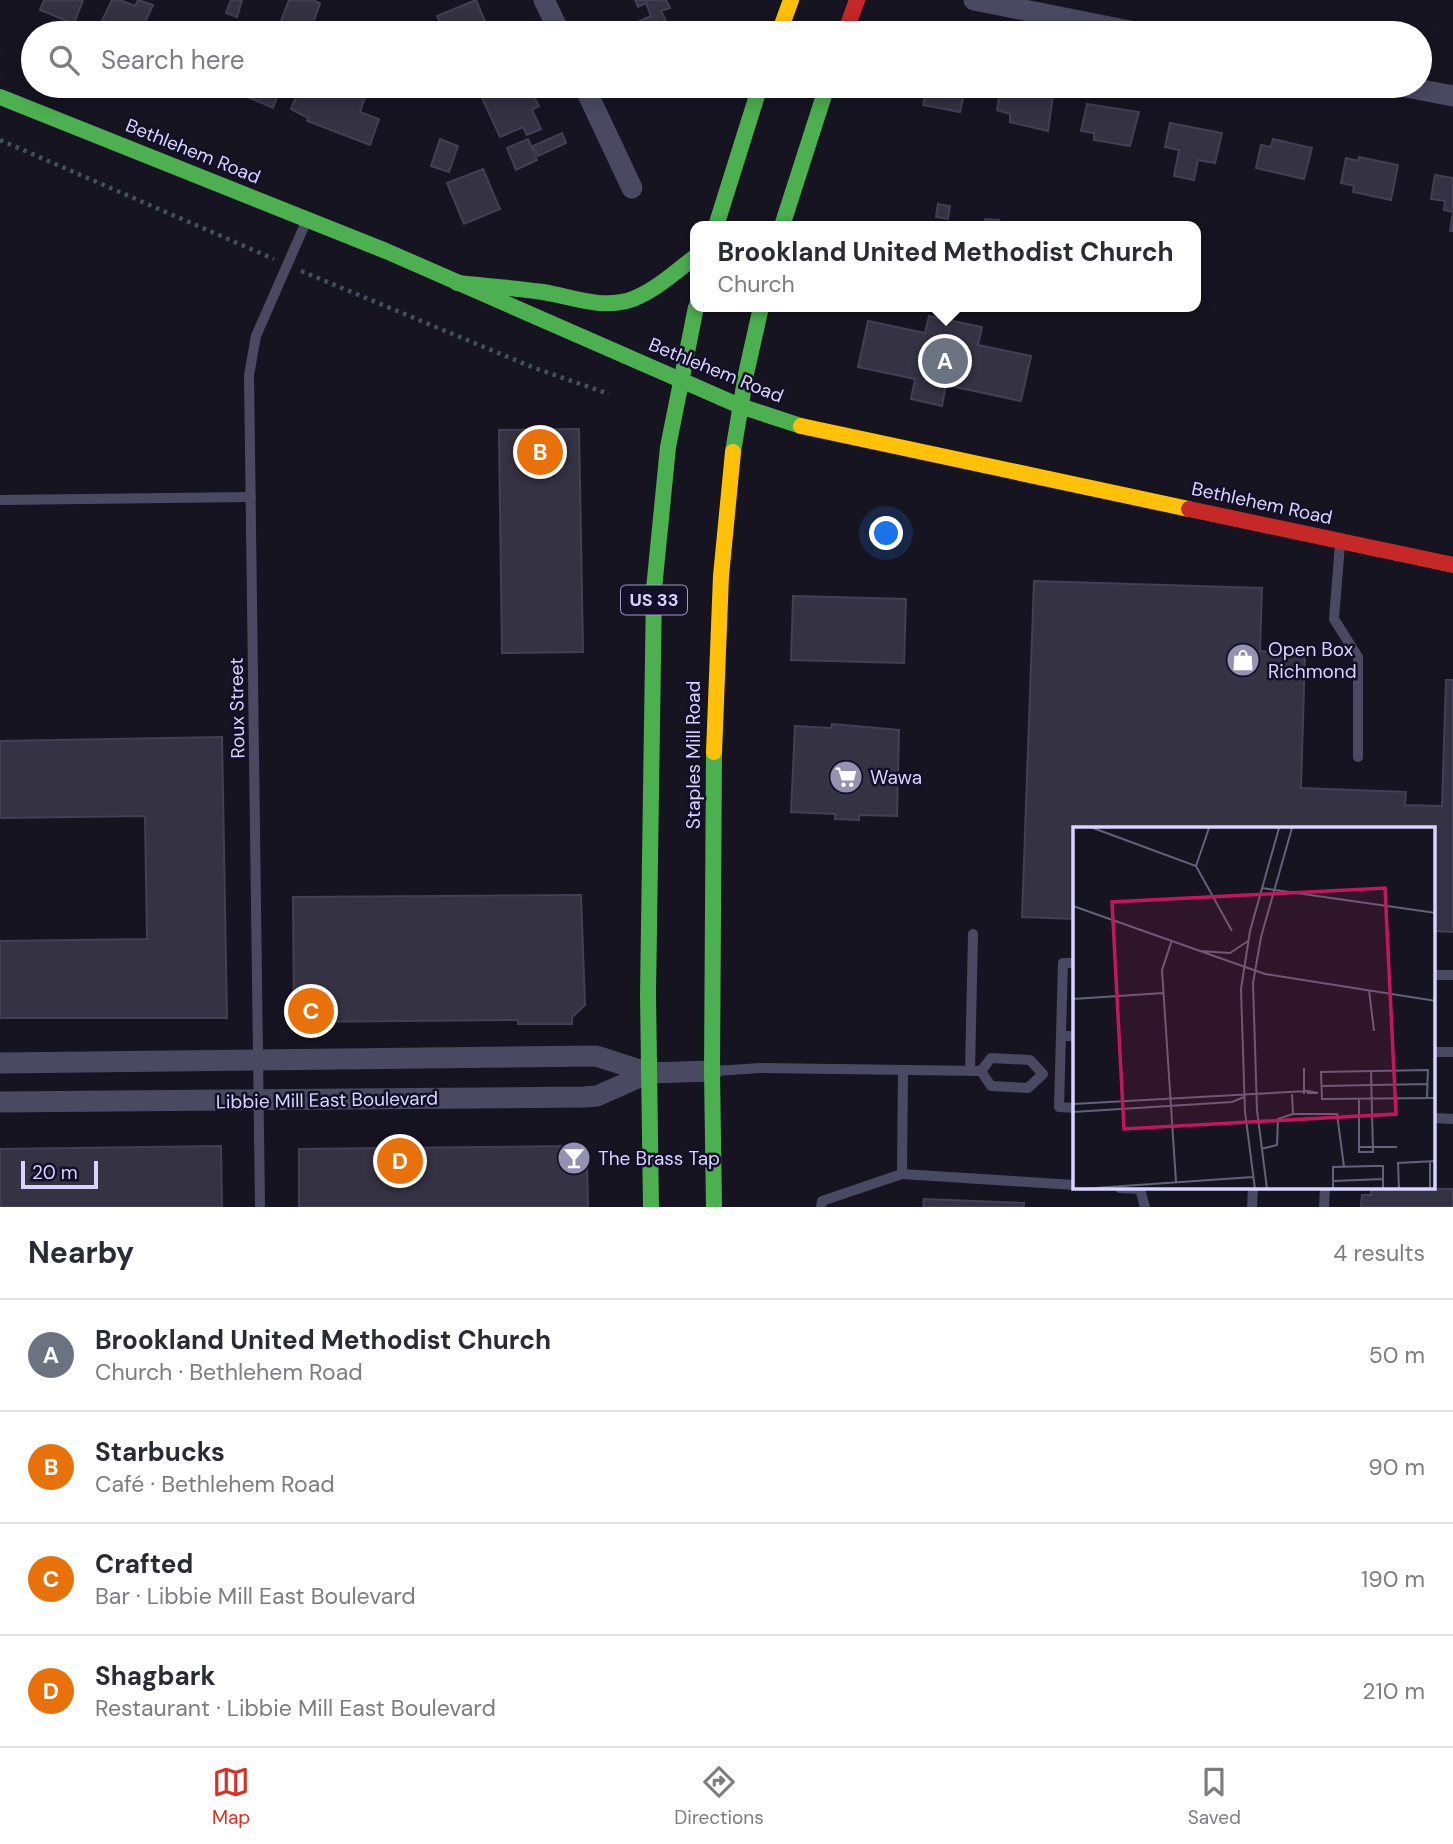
<!DOCTYPE html>
<html lang="en">
<head>
<meta charset="utf-8">
<style>
	:root { --surface:#fff; --page:#f7f7f7; --text:#2b2b33; --muted:#7c7c81; --line:#e1e1e2; --accent:#d93025 }
	body { margin:0; font-family:"DM Sans",sans-serif; background:var(--page); color:var(--text) }
	.scale { position:absolute; left:21px; bottom:18px; width:77px; box-sizing:border-box; padding-left:7px; border:4px solid #d9d4ff; border-top:0; font-size:19px; line-height:24px; white-space:nowrap; color:#d9d4ff; -webkit-text-stroke:5px #130f26; paint-order:stroke }
	.you { position:absolute; left:887px; top:534px; width:24px; height:24px; margin:-18px; border:5px solid #fff; border-radius:50%; background:#1a73e8; box-shadow:0 0 0 10px #1a73e833 }
	.badge { display:grid; place-items:center; width:46px; height:46px; border-radius:50%; background:var(--accent); color:#fff; font-size:23px; font-weight:700 }
	.pin { position:absolute; translate:-50% -50%; border:4px solid #fff; box-shadow:0 2px 7px #0006 }
	.popup { position:absolute; left:690px; top:221px; width:511px; height:91px; box-sizing:border-box; display:grid; place-content:center; border-radius:14px; background:var(--surface); filter:drop-shadow(0 2px 5px #0005); font-size:23px; white-space:nowrap; color:var(--muted) }
	.popup b { font-size:26px; color:var(--text) }
	.popup::after { content:''; position:absolute; left:50%; top:100%; margin-left:-14px; border:14px solid transparent; border-top-color:var(--surface) }
	.list { margin:0; padding:0; list-style:none }
	h2 { display:flex; justify-content:space-between; align-items:center; height:91px; margin:0; padding:0 28px; font-size:30px }
	h2 small { font-size:23px; font-weight:400; color:var(--muted) }
	.list li { display:grid; grid-template-columns:46px 1fr auto; gap:21px; align-items:center; box-sizing:border-box; height:112px; padding:0 28px; border-top:2px solid var(--line) }
	.list b { display:block; font-size:26px; white-space:nowrap }
	.list p { margin:0; font-size:23px; white-space:nowrap; color:var(--muted) }
	.list em { font-size:23px; font-style:normal; color:var(--muted) }
	.icon { flex:none; width:38px; height:38px; fill:none; stroke:currentColor; stroke-width:2; stroke-linecap:round; stroke-linejoin:round }
	.map { position:relative; flex:none; width:1453px; height:1207px; overflow:hidden }
	.search { position:absolute; background:var(--surface); box-shadow:0 4px 18px #0003; left:21px; right:21px; top:21px; height:77px; display:flex; align-items:center; gap:18px; box-sizing:border-box; padding:0 24px; border-radius:38px; color:var(--muted); font-size:26px }
	.sheet { height:539px; background:var(--surface) }
	nav { display:flex; justify-content:space-around; align-items:center; box-sizing:border-box; height:98px; border-top:2px solid var(--line); background:var(--surface); font-size:19px; color:var(--muted) }
	nav a { display:grid; justify-items:center; gap:4px }
	nav .on { color:var(--accent) }
	.map>svg:first-child { display:block }
</style>
</head>
<body>
<div class="map">
<svg width="1453" height="1207" viewBox="0 0 1453 1207">
	<rect width="100%" height="100%" fill="#161421"/>
	<g fill="#343243" stroke="#433f54" stroke-width="2">
		<path d="M44,0h39l-9,24 -34,-14z"/>
		<path d="M112,0h8l15,6 3,-6 15,5 -11,24 8,4h-43l-9,-4z"/>
		<path d="M231,0h11l-5,17 -11,-4z"/>
		<path d="M289,0h23l8,3 -10,29 -29,-11z"/>
		<path d="M476,0l14,33h-45l-8,-17z"/>
		<path d="M635,0h31l4,8 -9,3 11,22h-48l-2,-4 29,-13 -5,-13 -8,4z"/>
		<path d="M225,86h47l-1,3 8,3 -6,16 -48,-21z"/>
		<path d="M310,86h59l-9,26 19,7 -9,26 -63,-24 1,-3 -17,-9 6,-15 8,3z"/>
		<path d="M510,86h12l3,8 6,-3 8,15 -7,4 9,19 -14,6 -4,-8 -23,10 -18,-39z"/>
		<path d="M913,86h53l-6,26 -37,-7 2,-9 -14,-3z"/>
		<path d="M1001,86l52,10 -5,35 -38,-9v-8l-13,-4z"/>
		<path d="M1087,104l52,8 -9,34 -36,-6v-7l-13,-2z"/>
		<path d="M1170,123l52,10 -7,30 -17,-3 -4,20 -20,-4 5,-26 -14,-3z"/>
		<path d="M562,133l4,10 -28,13 -5,-10z"/>
		<path d="M440,139l18,7 -9,26 -18,-6z"/>
		<path d="M528,139l9,21 -21,10 -9,-22z"/>
		<path d="M1273,139l39,9 -8,31 -48,-11 5,-23 10,2z"/>
		<path d="M1359,157l39,8 -7,35 -38,-8 1,-6 -13,-3 5,-25 12,3z"/>
		<path d="M483,169l17,40 -36,15 -17,-41z"/>
		<path d="M1435,175l18,3v53h-3l3,-19 -9,-2 1,-9 -14,-2z"/>
		<path d="M938,204l12,2 -2,13 -12,-2z"/>
		<path d="M985,219l14,1 -1,6h-14z"/>
		<path d="M929,316l53,11 -4,18 53,11 -10,45 -75,-16 -4,21 -31,-7 4,-20 -57,-12 10,-46 57,12z"/>
		<path d="M579,429l4,223 -81,1 -3,-223z"/>
		<path d="M1034,581l228,7 -2,63 45,2 -4,135 105,4 -1,13 37,1 4,-126h7v252l-19,-1v-102h-359v90l-53,-2z"/>
		<path d="M793,596l113,3 -2,64 -113,-3z"/>
		<path d="M832,724l67,6 -2,86 -38,-1v5l-24,-1v-5l-44,-2 4,-86 36,2z"/>
		<path d="M222,737l5,281h-227v-77l147,-2 -2,-123 -145,2v-77z"/>
		<path d="M581,895l4,110 -13,12v7h-54v-4l-224,2 -1,-125z"/>
		<path d="M221,1146l1,61h-222v-58z"/>
		<path d="M576,1146l11,12 1,49h-289v-58z"/>
		<path d="M1371,1188l82,1v18h-92l1,-12h9z"/>
		<path d="M924,1199l100,4v4h-101z"/>
	</g>
	<g fill="none" stroke-linecap="round" stroke-linejoin="round">
		<g stroke="#44505f" stroke-width="4.5" stroke-dasharray="3.5 5" stroke-linecap="butt">
			<path d="M0,140l274,119"/>
			<path d="M301,271l231,96 77,27"/>
		</g>
		<g stroke="#4a4962" stroke-width="10">
			<path d="M0,500l251,-3"/>
			<path d="M1340,544l-6,75 24,38v100"/>
			<path d="M1075,963h-12l-4,144 16,1"/>
			<path d="M1434,975h19"/>
			<path d="M1061,1036h14"/>
			<path d="M1434,1052h19"/>
			<path d="M991,1058l39,2 13,14 -15,14 -37,-2 -10,-15z"/>
			<path d="M715,1071l45,-3 221,3"/>
			<path d="M970,1071l3,-137"/>
			<path d="M1434,1118l19,1"/>
			<path d="M902,1174l173,11"/>
			<path d="M1120,1188l20,1 5,18"/>
			<path d="M260,1207l-11,-832 7,-39 50,-114"/>
			<path d="M821,1207l1,-6 80,-27 1,-103"/>
			<path d="M1252,1207l1,-19"/>
			<path d="M1324,1207l1,-19"/>
		</g>
		<g stroke="#4a4962" stroke-width="21">
			<path d="M544,0l16,33"/>
			<path d="M974,0l166,33"/>
			<path d="M584,86l48,102"/>
			<path d="M1401,86l52,10"/>
			<path d="M0,1063l596,-7 53,17 63,-2"/>
			<path d="M0,1102l584,-5 13,-1 52,-23"/>
		</g>
		<g stroke="#4caf50" stroke-width="16">
			<path d="M0,97l386,154 354,155 61,20"/>
			<path d="M716,226l44,-140"/>
			<path d="M782,226l45,-140"/>
			<path d="M457,283c29,3 57,5 86,9 30,5 59,18 90,7 23,-9 42,-27 62,-42"/>
			<path d="M733,452l13,-78 15,-67"/>
			<path d="M651,1207l-3,-212 6,-406 14,-142 28,-140"/>
			<path d="M714,1207l-2,-135 2,-320"/>
		</g>
		<g stroke="#ffc107" stroke-width="16">
			<path d="M779,33l12,-33"/>
			<path d="M801,426l388,83"/>
			<path d="M714,752l7,-176 12,-124"/>
		</g>
		<g stroke="#c62828" stroke-width="16">
			<path d="M845,33l12,-33"/>
			<path d="M1189,509l264,56"/>
		</g>
	</g>
	<defs>
		<symbol id="shop-disc" viewBox="-11 -11 22 22"><circle r="9.5" fill="#9591b1" stroke="#130f26"/><path d="M-5-2.5h2.3a2.7 3.5 0 0 1 5.4 0H5L5.5 6h-11ZM-1.5-2.5h3a1.5 2.3 0 0 0-3 0Z" fill="#fff"/></symbol>
		<symbol id="supermarket-disc" viewBox="-11 -11 22 22"><circle r="9.5" fill="#9591b1" stroke="#130f26"/><path d="M-6-5.5h2.5l.6 2H6L4.5 2H-2.5L-4.4-4H-6ZM-1.5 3.2a1.3 1.3 0 1 0 .1 0ZM3 3.2a1.3 1.3 0 1 0 .1 0Z" fill="#fff"/></symbol>
		<symbol id="bar-disc" viewBox="-11 -11 22 22"><circle r="9.5" fill="#9591b1" stroke="#130f26"/><path d="M-6-5H6L.8 .8V4.5H3.5V6h-7V4.5H-.8V.8Z" fill="#fff"/></symbol>
	</defs>
	<g fill-rule="evenodd">
		<use href="#shop-disc" x="1224" y="641" width="38" height="38"/>
		<use href="#supermarket-disc" x="827" y="758" width="38" height="38"/>
		<use href="#bar-disc" x="555" y="1139" width="38" height="38"/>
	</g>
	<g text-anchor="middle" dominant-baseline="central" stroke-width="5" stroke-linejoin="round" paint-order="stroke">
		<rect fill="#130f26" stroke="#9e99be" stroke-width="2" x="621" y="585.5" width="66" height="29" rx="5"/>
		<g font-size="18" font-weight="bold" fill="#d9d4ff">
			<text x="654" y="600">US 33</text>
		</g>
		<g font-size="19" fill="#d9d4ff" stroke="#130f26">
			<text transform="translate(193 151) rotate(22)">Bethlehem Road</text>
			<text transform="translate(716 370) rotate(22)">Bethlehem Road</text>
			<text transform="translate(1262 503) rotate(12)">Bethlehem Road</text>
			<text transform="translate(237 708) rotate(-91)">Roux Street</text>
			<text transform="translate(693 755) rotate(-90)">Staples Mill Road</text>
			<text transform="translate(327 1100) rotate(-1)">Libbie Mill East Boulevard</text>
		</g>
		<g font-size="19" fill="#d9d4ff" stroke="#130f26" text-anchor="start">
			<text x="1268" y="649">Open Box<tspan x="1268" dy="22">Richmond</tspan></text>
			<text x="870" y="777">Wawa</text>
			<text x="598" y="1158">The Brass Tap</text>
		</g>
	</g>
	<g transform="translate(1073 827)">
		<rect width="362" height="362" fill="#161421"/>
		<path fill="none" stroke="#64617a" stroke-width="2" d="M20,1l103,38 36,65M123,39l13,-38M189,61l174,25M0,79l192,68 171,27M99,113l-10,30 14,212M127,124l30,2 18,-12M296,163l5,41M0,172l91,-6M231,241v26M248,259l107,-2M354,270l1,-27 -107,2 1,27 114,-1M286,272v53h14l-2,-81M0,277l235,-13 10,2h-11M0,285l159,-10 12,-5M220,287h44l7,53M286,320h38M188,322l16,-4 1,-26 15,-5 -1,-20M357,334v28M260,354l50,-2M7,362l173,-12M182,362l-10,-77 -4,-123 9,-58 29,-103M194,362l-10,-79 -4,-127 8,-46 31,-109M260,362v-22l41,-1h9v23M326,362l-1,-26 38,-2"/>
		<path fill="#c2185b" fill-opacity="0.15" stroke="#c2185b" stroke-width="3.5" d="M312,61l11,226 -272,15 -12,-227z"/>
		<rect width="362" height="362" fill="none" stroke="#d9d4ff" stroke-width="3.5"/>
	</g>
</svg>
<div class="scale">20 m</div>
<div class="you"></div>
<div class="pin badge" style="left:945px;top:361px;background:#6b7280">A</div>
<div class="popup"><b>Brookland United Methodist Church</b>Church</div>
<div class="pin badge" style="left:540px;top:452px;background:#e8710a">B</div>
<div class="pin badge" style="left:311px;top:1011px;background:#e8710a">C</div>
<div class="pin badge" style="left:400px;top:1161px;background:#e8710a">D</div>
<div class="search"><svg class="icon" aria-label="search" viewBox="0 0 24 24"><circle cx="10" cy="10" r="6"/><path d="M15 15l6 6"/></svg>Search here</div>
</div>
<section class="sheet">
<h2>Nearby<small>4 results</small></h2>
<ul class="list">
<li><span class="badge" style="background:#6b7280">A</span><div><b>Brookland United Methodist Church</b><p>Church · Bethlehem Road</p></div><em>50 m</em></li>
<li><span class="badge" style="background:#e8710a">B</span><div><b>Starbucks</b><p>Café · Bethlehem Road</p></div><em>90 m</em></li>
<li><span class="badge" style="background:#e8710a">C</span><div><b>Crafted</b><p>Bar · Libbie Mill East Boulevard</p></div><em>190 m</em></li>
<li><span class="badge" style="background:#e8710a">D</span><div><b>Shagbark</b><p>Restaurant · Libbie Mill East Boulevard</p></div><em>210 m</em></li>
</ul>
</section>
<nav>
<a class="on"><svg class="icon" aria-label="map" viewBox="0 0 24 24"><path d="M3 6l6-2 6 2 6-2v14l-6 2-6-2-6 2zM9 4v14M15 6v14"/></svg>Map</a>
<a><svg class="icon" aria-label="directions" viewBox="0 0 24 24"><path d="M12 3l9 9-9 9-9-9zM9 14v-3h6M13 9l2 2-2 2"/></svg>Directions</a>
<a><svg class="icon" aria-label="saved" viewBox="0 0 24 24"><path d="M7 4h10v16l-5-4-5 4z"/></svg>Saved</a>
</nav>
</body>
</html>
